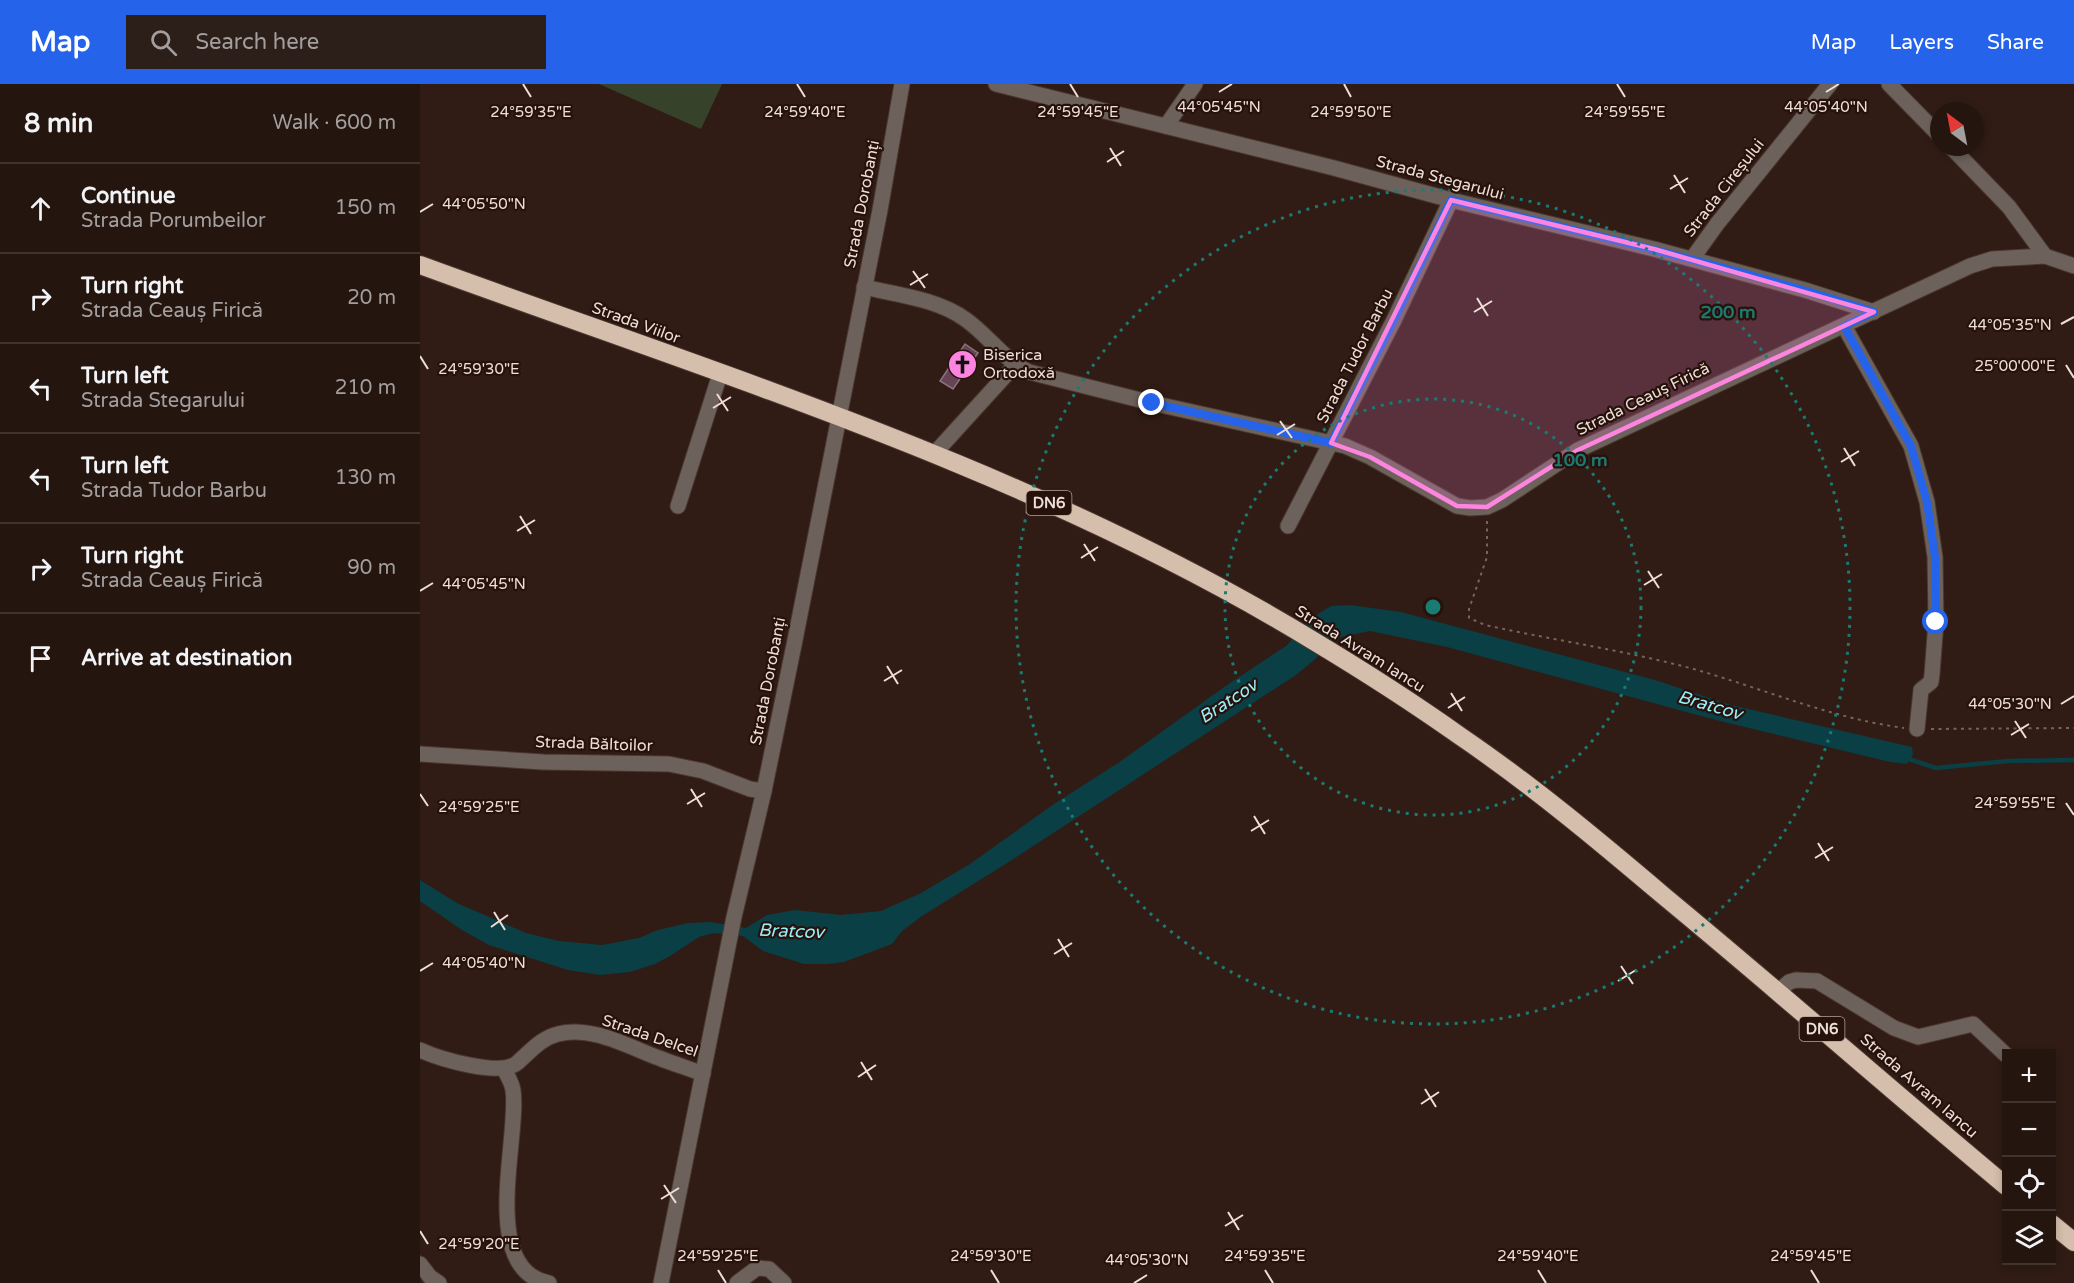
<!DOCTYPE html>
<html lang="en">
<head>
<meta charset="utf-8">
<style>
	:root { --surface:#24150f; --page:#2c1e18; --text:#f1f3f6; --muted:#a39f9e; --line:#41342f; --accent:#2563eb }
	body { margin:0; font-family:"Varela Round",sans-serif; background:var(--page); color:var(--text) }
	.controls { position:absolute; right:18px; bottom:18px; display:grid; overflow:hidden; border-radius:0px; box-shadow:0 3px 9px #0003 }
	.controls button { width:54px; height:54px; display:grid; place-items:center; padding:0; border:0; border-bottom:2px solid var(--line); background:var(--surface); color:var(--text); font:30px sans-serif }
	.compass { position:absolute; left:1510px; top:18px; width:54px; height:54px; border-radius:50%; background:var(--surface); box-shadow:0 3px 9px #0003; rotate:328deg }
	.stop { position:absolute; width:18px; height:18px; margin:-14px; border:4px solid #2563eb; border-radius:50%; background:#fff }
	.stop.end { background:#2563eb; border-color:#fff; box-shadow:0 2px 6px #0008 }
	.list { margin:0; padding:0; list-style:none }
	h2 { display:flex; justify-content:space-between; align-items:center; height:78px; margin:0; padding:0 24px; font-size:26px }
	h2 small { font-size:20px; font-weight:400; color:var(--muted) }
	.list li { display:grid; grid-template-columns:39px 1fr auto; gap:18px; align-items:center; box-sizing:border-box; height:90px; padding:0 24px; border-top:2px solid var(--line) }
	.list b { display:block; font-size:22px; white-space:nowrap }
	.list p { margin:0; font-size:20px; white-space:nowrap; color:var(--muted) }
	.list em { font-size:20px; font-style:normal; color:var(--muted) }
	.icon { flex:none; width:33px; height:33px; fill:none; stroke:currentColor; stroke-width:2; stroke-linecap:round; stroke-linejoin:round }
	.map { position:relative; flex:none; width:1654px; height:1199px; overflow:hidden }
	header { display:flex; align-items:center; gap:36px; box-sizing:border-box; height:84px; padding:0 30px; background:var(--accent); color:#fff }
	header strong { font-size:28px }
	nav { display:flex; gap:33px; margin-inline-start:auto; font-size:21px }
	.search { width:420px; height:54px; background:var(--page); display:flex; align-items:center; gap:15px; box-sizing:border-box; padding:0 21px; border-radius:0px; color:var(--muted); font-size:22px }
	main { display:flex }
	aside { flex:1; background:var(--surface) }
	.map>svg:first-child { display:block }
</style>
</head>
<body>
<header>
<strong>Map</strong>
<div class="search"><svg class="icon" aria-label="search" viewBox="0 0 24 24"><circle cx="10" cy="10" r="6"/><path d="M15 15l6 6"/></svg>Search here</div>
<nav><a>Map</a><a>Layers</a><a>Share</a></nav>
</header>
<main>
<aside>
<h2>8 min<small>Walk · 600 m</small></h2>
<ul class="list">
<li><svg class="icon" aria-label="ahead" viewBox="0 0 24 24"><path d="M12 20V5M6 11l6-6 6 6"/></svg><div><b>Continue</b><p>Strada Porumbeilor</p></div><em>150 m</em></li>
<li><svg class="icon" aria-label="right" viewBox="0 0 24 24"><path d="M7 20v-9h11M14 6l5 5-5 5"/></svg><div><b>Turn right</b><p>Strada Ceauș Firică</p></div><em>20 m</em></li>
<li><svg class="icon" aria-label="left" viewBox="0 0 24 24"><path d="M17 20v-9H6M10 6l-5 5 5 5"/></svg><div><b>Turn left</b><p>Strada Stegarului</p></div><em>210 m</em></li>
<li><svg class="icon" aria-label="left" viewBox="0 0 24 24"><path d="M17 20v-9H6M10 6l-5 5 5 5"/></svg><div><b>Turn left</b><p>Strada Tudor Barbu</p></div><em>130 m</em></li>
<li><svg class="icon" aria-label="right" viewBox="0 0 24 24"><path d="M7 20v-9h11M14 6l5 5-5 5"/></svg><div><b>Turn right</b><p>Strada Ceauș Firică</p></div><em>90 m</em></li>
<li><svg class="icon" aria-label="arrive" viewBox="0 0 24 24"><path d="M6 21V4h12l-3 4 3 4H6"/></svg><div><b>Arrive at destination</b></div></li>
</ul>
</aside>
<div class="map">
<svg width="1654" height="1199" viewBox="0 0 1654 1199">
	<rect width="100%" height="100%" fill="#301c14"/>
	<path fill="#36432a" d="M179,0h123l-21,45z"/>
	<path fill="#0a3f45" d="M930,521l51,7 254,68 76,25 181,42 1,7 -6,10 -17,-2 -174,-42 -269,-73 -77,-16 -34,7 -23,23 -17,14 -292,190 -82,51 -20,15 -10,13 -48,18 -17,2h-23l-41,-13 -20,-15 -29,-3 -15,4 -29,19 -15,8 -25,8 -30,3 -32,-5 -79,-25 -27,-15 -42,-29v-21l37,23 69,30 33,8 43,4 37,-7 19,-8 30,-7 23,-1 35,6 21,-13 28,-5 46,5 40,-4 40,-18 49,-29 81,-58 70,-45 106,-76 59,-39 27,-29 18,-11z"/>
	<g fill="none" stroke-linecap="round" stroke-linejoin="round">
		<path stroke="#0a3f45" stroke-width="4.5" d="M1486,674l30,10 72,-7 66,-1"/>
	</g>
	<path fill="#674455" stroke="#8c727e" stroke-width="1.5" d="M545,260l13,9 -25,36 -13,-8z"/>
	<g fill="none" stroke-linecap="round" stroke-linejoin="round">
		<defs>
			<g id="minor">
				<path d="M576,0l338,84 117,32 203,49 151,41 69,22"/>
				<path d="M1469,0l50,51"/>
				<path d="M746,42l29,-42"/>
				<path d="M1531,63l58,60 36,49 29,10"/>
				<path d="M1272,175l25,-35 113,-140"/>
				<path d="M444,203c34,8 73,12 101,32 23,16 39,41 64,53l123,31 193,43 25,11 87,49 13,2 17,-1 15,-7 76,-50 392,-184 22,-7 53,-3"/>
				<path d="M1424,242l67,120 16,56 8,55 1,65 -4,52 -1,8 -10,8 -4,39"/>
				<path d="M514,370l81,-89"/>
				<path d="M258,422l42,-132"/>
				<path d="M868,442l106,-206 57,-120"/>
				<path d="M0,670l123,8 126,2 34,7 47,18 14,2"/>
				<path d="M1359,907l10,-9 7,-2 21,1 77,47 24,9 55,-13 33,31"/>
				<path d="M0,966c20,9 80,27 97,13 13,-11 24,-25 41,-29 33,-9 71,13 101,24 15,6 29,10 44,16"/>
				<path d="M84,985c3,6 8,14 9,21 7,46 -35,180 36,193"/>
				<path d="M0,1180l10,13 9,6"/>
				<path d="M241,1199l73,-366 30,-126 30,-146 86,-435 22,-126"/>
				<path d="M317,1199l20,-15 12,1 15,14"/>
			</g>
			<g id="highway">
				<path d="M0,181c300,110 617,207 892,375 50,30 100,62 148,96 72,49 139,105 205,161 115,95 227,194 341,289"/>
				<path d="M1632,1140l22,18"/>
			</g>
		</defs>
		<use href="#minor" stroke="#4a372f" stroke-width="17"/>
		<use href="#highway" stroke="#4a372f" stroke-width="20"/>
		<g stroke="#76645d" stroke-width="2" stroke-dasharray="3 4.5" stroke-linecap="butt">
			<path d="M1067,437v36l-18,52v9l16,7c68,15 137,25 205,43 72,20 140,50 214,60"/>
			<path d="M1511,645l143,-1"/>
		</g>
		<use href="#minor" stroke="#6c625b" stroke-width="15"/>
		<use href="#highway" stroke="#d5beab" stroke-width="18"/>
	</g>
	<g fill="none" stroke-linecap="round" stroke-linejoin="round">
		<path stroke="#2563eb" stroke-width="8" d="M732,319l179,40 63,-123 57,-120c142,35 284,67 423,112l-30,14 67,120 16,56 8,55 1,65"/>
	</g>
	<path fill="#fe85df" fill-opacity="0.2" stroke="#fe85df" stroke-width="4.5" stroke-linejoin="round" d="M1031,116l203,49 220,63 -296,138 -91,57 -30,-1 -87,-49 -39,-14z"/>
	<path fill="none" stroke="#edded8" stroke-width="2" d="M103,0l8,13M377,0l8,13M650,0l8,13M924,0l7,13M1197,0l8,13M799,8l13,-8M1406,8l13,-8M690,64l11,18M687,78l17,-11M1254,91l11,18M1250,105l18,-11M0,128l13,-8M493,187l12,17M490,201l18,-11M1057,214l11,18M1054,228l18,-11M1641,240l13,-7M0,272l8,13M1646,281l8,13M297,310l11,17M293,324l18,-11M860,337l12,17M857,351l18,-11M1424,364l11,18M1421,378l18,-11M100,432l11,18M97,447l18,-11M664,460l11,17M661,474l17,-11M1228,487l11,17M1224,501l18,-11M0,507l13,-8M467,582l11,18M464,597l18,-11M1031,609l11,18M1641,620l13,-8M1028,624l17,-11M1595,637l11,17M1591,651l18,-11M271,705l11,18M0,710l8,12M1646,719l8,12M267,720l18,-11M834,732l11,18M831,747l18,-11M1398,759l11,18M1395,774l18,-11M74,828l11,18M71,843l17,-12M638,855l11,18M634,870l18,-11M1201,882l12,18M0,887l13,-8M1198,897l18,-11M441,978l11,18M438,993l18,-12M1005,1005l11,18M1001,1020l18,-12M244,1101l12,18M241,1115l18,-11M808,1128l11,18M805,1142l18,-11M0,1147l8,13M298,1186l8,13M571,1186l8,13M845,1186l8,13M1118,1186l8,13M1391,1186l8,13M714,1199l13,-8"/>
	<g fill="none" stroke="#1a7b73" stroke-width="3" stroke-dasharray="3 6">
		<circle cx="1013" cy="523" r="208"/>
		<circle cx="1013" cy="523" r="417"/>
	</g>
	<defs>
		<symbol id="church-disc" viewBox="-11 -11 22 22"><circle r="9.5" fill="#fe85df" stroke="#26120b"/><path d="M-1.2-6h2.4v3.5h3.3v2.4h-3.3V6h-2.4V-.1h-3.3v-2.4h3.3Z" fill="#111"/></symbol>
	</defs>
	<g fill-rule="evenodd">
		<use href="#church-disc" x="526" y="264" width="33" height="33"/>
	</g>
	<g text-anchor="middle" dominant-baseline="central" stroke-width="4.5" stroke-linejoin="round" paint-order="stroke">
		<g fill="#26120b" stroke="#b1a19a" stroke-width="1.5">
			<rect x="606.5" y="407" width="45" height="24" rx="4.5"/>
			<rect x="1379.5" y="933" width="45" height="24" rx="4.5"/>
		</g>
		<g font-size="15" font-weight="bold" fill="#edded8">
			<text x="629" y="419">DN6</text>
			<text x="1402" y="945">DN6</text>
		</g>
		<g font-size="16" fill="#edded8" stroke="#26120b">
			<text transform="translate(1020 94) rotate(15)">Strada Stegarului</text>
			<text transform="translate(1304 104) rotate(-52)">Strada Cireșului</text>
			<text transform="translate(442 120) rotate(-79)">Strada Dorobanți</text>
			<text transform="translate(216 239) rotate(20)">Strada Viilor</text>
			<text transform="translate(935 272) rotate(-63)">Strada Tudor Barbu</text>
			<text transform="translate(1223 315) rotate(-26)">Strada Ceauș Firică</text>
			<text transform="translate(940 565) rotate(32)">Strada Avram Iancu</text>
			<text transform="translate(348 597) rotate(-79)">Strada Dorobanți</text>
			<text transform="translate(174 660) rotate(2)">Strada Băltoilor</text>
			<text transform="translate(230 952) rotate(19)">Strada Delcel</text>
			<text transform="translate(1499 1002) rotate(41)">Strada Avram Iancu</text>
		</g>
		<g font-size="16" fill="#edded8" stroke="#26120b" text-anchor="start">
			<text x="563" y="271">Biserica<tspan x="563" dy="18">Ortodoxă</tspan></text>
		</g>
		<g font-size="18" font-style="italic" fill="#99eef9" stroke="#26120b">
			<text transform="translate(808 617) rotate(-33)">Bratcov</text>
			<text transform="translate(1290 621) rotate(16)">Bratcov</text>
			<text transform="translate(371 847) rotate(2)">Bratcov</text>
		</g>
	</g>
	<g font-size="15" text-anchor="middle" fill="#edded8" stroke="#26120b" stroke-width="4.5" stroke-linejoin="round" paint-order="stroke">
		<text x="1406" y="28">44°05'40"N</text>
		<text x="799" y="28">44°05'45"N</text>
		<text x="931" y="33">24°59'50"E</text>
		<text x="111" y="33">24°59'35"E</text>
		<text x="385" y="33">24°59'40"E</text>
		<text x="658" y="33">24°59'45"E</text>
		<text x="1205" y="33">24°59'55"E</text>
		<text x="64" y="125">44°05'50"N</text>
		<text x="1590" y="246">44°05'35"N</text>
		<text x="1595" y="287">25°00'00"E</text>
		<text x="59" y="290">24°59'30"E</text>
		<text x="64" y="505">44°05'45"N</text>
		<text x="1590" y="625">44°05'30"N</text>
		<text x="1595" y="724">24°59'55"E</text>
		<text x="59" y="728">24°59'25"E</text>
		<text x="64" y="884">44°05'40"N</text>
		<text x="59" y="1165">24°59'20"E</text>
		<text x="298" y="1177">24°59'25"E</text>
		<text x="571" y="1177">24°59'30"E</text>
		<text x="845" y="1177">24°59'35"E</text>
		<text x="1118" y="1177">24°59'40"E</text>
		<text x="1391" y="1177">24°59'45"E</text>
		<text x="727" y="1181">44°05'30"N</text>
	</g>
	<circle cx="1013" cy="523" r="9" fill="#1a7b73" stroke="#26120b" stroke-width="3"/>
	<g font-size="18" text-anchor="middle" font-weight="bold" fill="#1a7b73" stroke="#26120b" stroke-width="4.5" stroke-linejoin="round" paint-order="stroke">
		<text x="1308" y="234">200 m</text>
		<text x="1160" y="382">100 m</text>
	</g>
</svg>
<div class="controls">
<button>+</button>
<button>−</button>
<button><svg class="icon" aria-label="locate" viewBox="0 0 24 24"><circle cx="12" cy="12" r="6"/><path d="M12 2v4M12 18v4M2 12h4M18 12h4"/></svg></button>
<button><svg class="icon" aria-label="layers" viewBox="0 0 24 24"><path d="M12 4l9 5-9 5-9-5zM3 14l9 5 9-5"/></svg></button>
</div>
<svg class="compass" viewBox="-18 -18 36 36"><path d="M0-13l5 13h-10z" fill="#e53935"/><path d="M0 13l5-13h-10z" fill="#a39f9e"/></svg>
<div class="stop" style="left:1516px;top:538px"></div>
<div class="stop end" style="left:732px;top:319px"></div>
</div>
</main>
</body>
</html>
